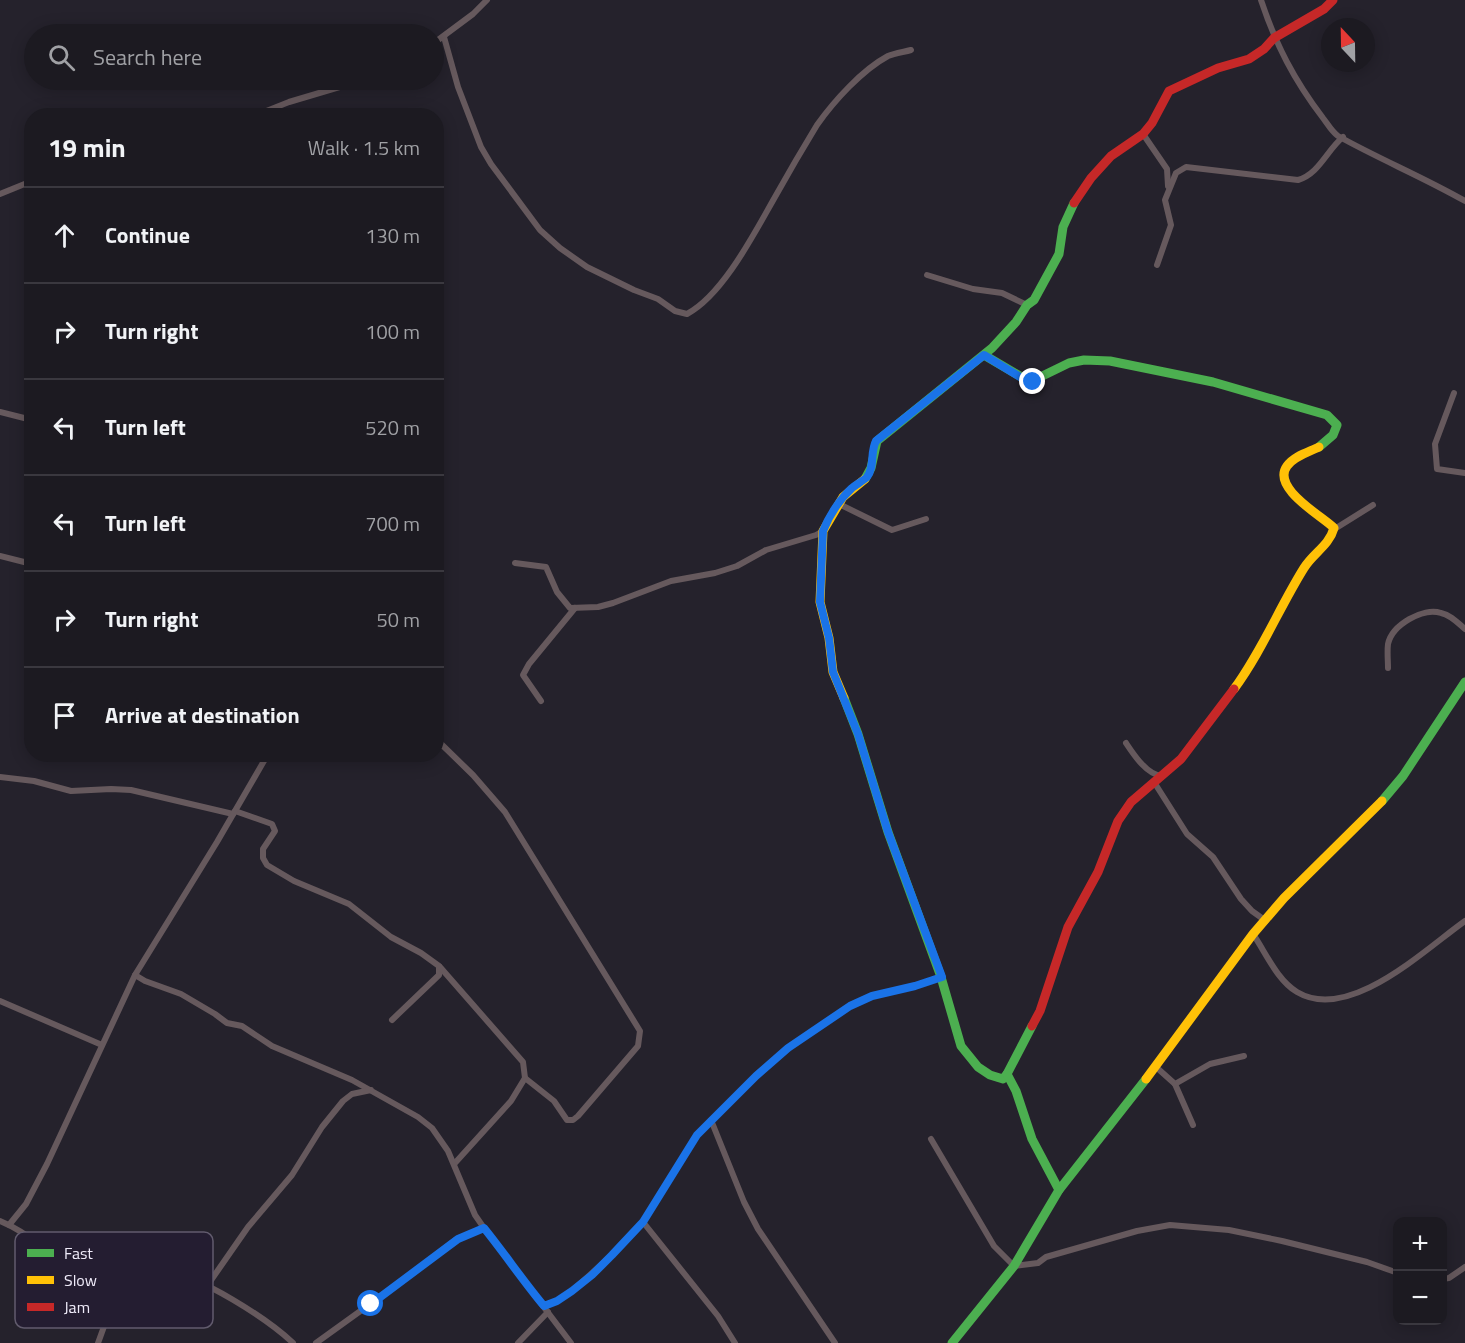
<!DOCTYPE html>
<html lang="en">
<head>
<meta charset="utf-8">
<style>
	:root { --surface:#1c1a21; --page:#29272e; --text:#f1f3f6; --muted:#a0a1a5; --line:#3a383f }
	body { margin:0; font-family:"Titillium Web",sans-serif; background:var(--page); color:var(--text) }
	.controls { position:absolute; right:18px; bottom:18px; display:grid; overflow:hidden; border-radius:12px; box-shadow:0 3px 15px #0003 }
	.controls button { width:54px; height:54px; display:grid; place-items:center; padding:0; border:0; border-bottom:2px solid var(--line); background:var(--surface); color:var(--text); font:30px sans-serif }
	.compass { position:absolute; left:1321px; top:18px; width:54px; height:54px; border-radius:50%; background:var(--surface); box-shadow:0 3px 15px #0003; rotate:338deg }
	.stop { position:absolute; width:18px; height:18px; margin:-14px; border:4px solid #1a73e8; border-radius:50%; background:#fff }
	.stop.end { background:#1a73e8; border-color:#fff; box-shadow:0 2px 6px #0008 }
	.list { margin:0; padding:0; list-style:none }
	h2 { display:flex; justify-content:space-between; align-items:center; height:78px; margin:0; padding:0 24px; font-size:26px }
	h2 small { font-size:20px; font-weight:400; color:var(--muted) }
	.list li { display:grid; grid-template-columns:39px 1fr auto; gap:18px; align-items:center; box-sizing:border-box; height:96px; padding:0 24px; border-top:2px solid var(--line) }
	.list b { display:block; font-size:22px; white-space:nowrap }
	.list em { font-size:20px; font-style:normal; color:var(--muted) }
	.icon { flex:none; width:33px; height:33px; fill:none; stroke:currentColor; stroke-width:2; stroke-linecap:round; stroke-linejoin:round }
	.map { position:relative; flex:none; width:1465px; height:1343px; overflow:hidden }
	.search { position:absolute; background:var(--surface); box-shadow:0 3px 15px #0003; left:24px; top:24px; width:420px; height:66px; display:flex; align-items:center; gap:15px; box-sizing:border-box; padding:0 21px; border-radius:33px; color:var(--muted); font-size:22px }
	.panel { position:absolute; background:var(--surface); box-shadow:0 3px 15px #0003; left:24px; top:108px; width:420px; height:654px; border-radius:24px }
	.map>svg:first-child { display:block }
</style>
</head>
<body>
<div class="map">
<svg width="1465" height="1343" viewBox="0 0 1465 1343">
	<rect width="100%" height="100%" fill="#25222c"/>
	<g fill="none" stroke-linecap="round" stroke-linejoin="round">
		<g stroke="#66595d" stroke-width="6">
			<path d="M1261,0c15,45 33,80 62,118 4,5 9,14 15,18 41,23 85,41 127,65"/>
			<path d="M444,37l14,50 23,60 10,17 49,66 20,18 27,19 47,23 24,9 17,12 12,3c36,-19 68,-82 88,-117 14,-25 28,-49 42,-72 17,-24 45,-55 71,-69 7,-3 16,-4 23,-6"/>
			<path d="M434,43l39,-29 14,-14"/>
			<path d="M254,116l35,-14 74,-22"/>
			<path d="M1143,134l24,35 1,17"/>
			<path d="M0,194l32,-13"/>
			<path d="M1157,265l14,-40 -6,-25 11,-27 10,-6 112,13c21,-6 29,-30 45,-43"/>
			<path d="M927,275l46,14 29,4 25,12"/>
			<path d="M1454,393l-19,51 2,25 28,4"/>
			<path d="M0,412l32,8"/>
			<path d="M839,504l53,26 34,-11"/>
			<path d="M1333,530l40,-25"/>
			<path d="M0,556l32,8"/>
			<path d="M515,563l31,4 11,25 13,16 28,-1 15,-4 58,-22 44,-8 22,-7 29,-16 50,-15 7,-4"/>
			<path d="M1388,668c0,-8 -1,-16 0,-24 4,-19 35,-37 53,-31 10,2 17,10 24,16"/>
			<path d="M541,701l-18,-26 6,-11 46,-56"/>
			<path d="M436,739l37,36 32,37 135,219 -2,15 -60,70 -5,4h-6l-13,-19 -29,-23 -14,23 -56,62"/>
			<path d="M1126,743c8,12 21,32 36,33"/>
			<path d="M0,777l34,4 37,10 40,-2 20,1 102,24"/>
			<path d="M1154,782l33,52 26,23 28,42 11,12 14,10"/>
			<path d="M235,811l37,13 3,7 -12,18v9l4,7 27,16 55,23 42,33 30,16 18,13v9l-47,45"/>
			<path d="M1253,934c13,19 24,46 44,58 52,31 127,-42 168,-71"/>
			<path d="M440,967l83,95 2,16"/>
			<path d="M135,975l10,6 36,13 34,20 12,9 15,3 30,20 80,34 66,37 14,11 16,23 27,64 9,13 87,115"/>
			<path d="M0,1001l102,44"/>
			<path d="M1156,1067l19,17 35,-20 34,-8"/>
			<path d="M1175,1084l18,41"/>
			<path d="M711,1120l33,82 14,27 77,114"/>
			<path d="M931,1139l63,107 20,20 24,-3 8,-6 91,-26 33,-6 59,5 53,11 85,21 31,11"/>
			<path d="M0,1221c45,18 74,61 109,92"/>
			<path d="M643,1222l75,94 17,27"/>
			<path d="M9,1225l17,-21 21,-40 88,-189 82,-133 51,-88"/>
			<path d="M1442,1279l7,-1 16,-11"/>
			<path d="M207,1286l41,-59 44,-52 30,-48 21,-26 9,-7 19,-4"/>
			<path d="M544,1306l13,-5 15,-10 40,-36 31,-33 54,-87 59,-59 32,-28 62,-42 22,-10 43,-10 26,-9"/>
			<path d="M98,1343c8,-21 14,-45 33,-59 9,-6 24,-11 35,-11 32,0 104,48 127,70"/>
			<path d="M316,1343l93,-67 48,-37 27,-11"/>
			<path d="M518,1343l30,-31"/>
		</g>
		<g stroke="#4caf50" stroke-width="9">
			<path d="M984,355l46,27 39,-19 15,-3 26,1 103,21 114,33 10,10 -4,10 -14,12"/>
			<path d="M865,479l6,-11 6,-27 115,-93 24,-26 11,-17 7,-5 25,-46 4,-27 11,-24"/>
			<path d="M844,698l14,36 30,98 53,145 20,69 17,21 12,8 13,4 4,-5"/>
			<path d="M1382,801l21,-25 62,-94"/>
			<path d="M1032,1026l-25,48 9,17 16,48 27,51"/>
			<path d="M952,1343l62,-77 45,-76 87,-111"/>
		</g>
		<g stroke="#ffc107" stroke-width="9">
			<path d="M1234,689c28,-38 45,-81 70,-121 9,-15 25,-22 30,-40 -12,-12 -63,-40 -47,-62 7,-10 22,-14 32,-19"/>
			<path d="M844,698l-11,-26 -4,-34 -9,-36 3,-71 20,-34 22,-18"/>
			<path d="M1146,1079l107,-145 31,-36 98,-97"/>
		</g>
		<g stroke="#c62828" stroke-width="9">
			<path d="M1074,203l17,-25 20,-22 32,-22 9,-11 17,-32 49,-23 31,-9 15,-10 10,-11 50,-29 9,-9"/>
			<path d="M1032,1026l8,-15 28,-84 30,-55 20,-51 13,-19 50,-43 53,-70"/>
		</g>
	</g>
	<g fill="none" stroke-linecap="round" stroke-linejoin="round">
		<path stroke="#1a73e8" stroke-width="8" d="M371,1304l87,-65 26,-11c21,26 39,53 60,78l13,-5 15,-10 20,-16 20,-20 31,-33 54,-87 59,-59 32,-28 62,-42 22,-10 43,-10 27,-9 -54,-145 -30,-98 -25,-62 -4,-34 -9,-36 3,-71c6,-15 17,-32 29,-43 5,-4 11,-7 15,-11 8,-10 3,-25 9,-36l108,-86 41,25 8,2"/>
	</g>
	<rect x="15" y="1232" width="198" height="96" rx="9" fill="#241d31" stroke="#615b6d" stroke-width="1.5"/>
	<rect x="27" y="1249" width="27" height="8" fill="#4caf50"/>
	<rect x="27" y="1276" width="27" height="8" fill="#ffc107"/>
	<rect x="27" y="1303" width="27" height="8" fill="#c62828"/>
	<g font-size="16" fill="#efebf9">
		<text x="64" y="1259">Fast</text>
		<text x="64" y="1286">Slow</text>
		<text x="64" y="1313">Jam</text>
	</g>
</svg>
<div class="controls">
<button>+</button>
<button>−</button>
</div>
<svg class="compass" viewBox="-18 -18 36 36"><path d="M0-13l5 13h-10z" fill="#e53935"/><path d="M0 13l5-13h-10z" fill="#a0a1a5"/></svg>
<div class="stop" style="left:371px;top:1304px"></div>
<div class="stop end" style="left:1033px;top:382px"></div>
<div class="search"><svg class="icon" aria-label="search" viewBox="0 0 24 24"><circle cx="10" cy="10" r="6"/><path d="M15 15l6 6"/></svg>Search here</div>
<section class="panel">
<h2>19 min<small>Walk · 1.5 km</small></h2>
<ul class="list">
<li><svg class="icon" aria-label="ahead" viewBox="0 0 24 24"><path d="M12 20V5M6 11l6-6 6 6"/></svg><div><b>Continue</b></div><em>130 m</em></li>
<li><svg class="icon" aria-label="right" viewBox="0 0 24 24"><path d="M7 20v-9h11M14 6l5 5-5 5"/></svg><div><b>Turn right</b></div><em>100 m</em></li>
<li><svg class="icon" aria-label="left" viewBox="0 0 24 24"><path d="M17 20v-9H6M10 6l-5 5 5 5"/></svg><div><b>Turn left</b></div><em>520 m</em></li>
<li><svg class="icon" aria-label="left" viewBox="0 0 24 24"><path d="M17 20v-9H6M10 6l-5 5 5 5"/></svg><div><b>Turn left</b></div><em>700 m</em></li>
<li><svg class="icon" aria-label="right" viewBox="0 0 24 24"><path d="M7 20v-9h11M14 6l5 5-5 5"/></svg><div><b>Turn right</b></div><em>50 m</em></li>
<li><svg class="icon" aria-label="arrive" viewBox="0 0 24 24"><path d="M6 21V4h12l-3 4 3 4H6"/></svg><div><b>Arrive at destination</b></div></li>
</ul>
</section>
</div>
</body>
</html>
